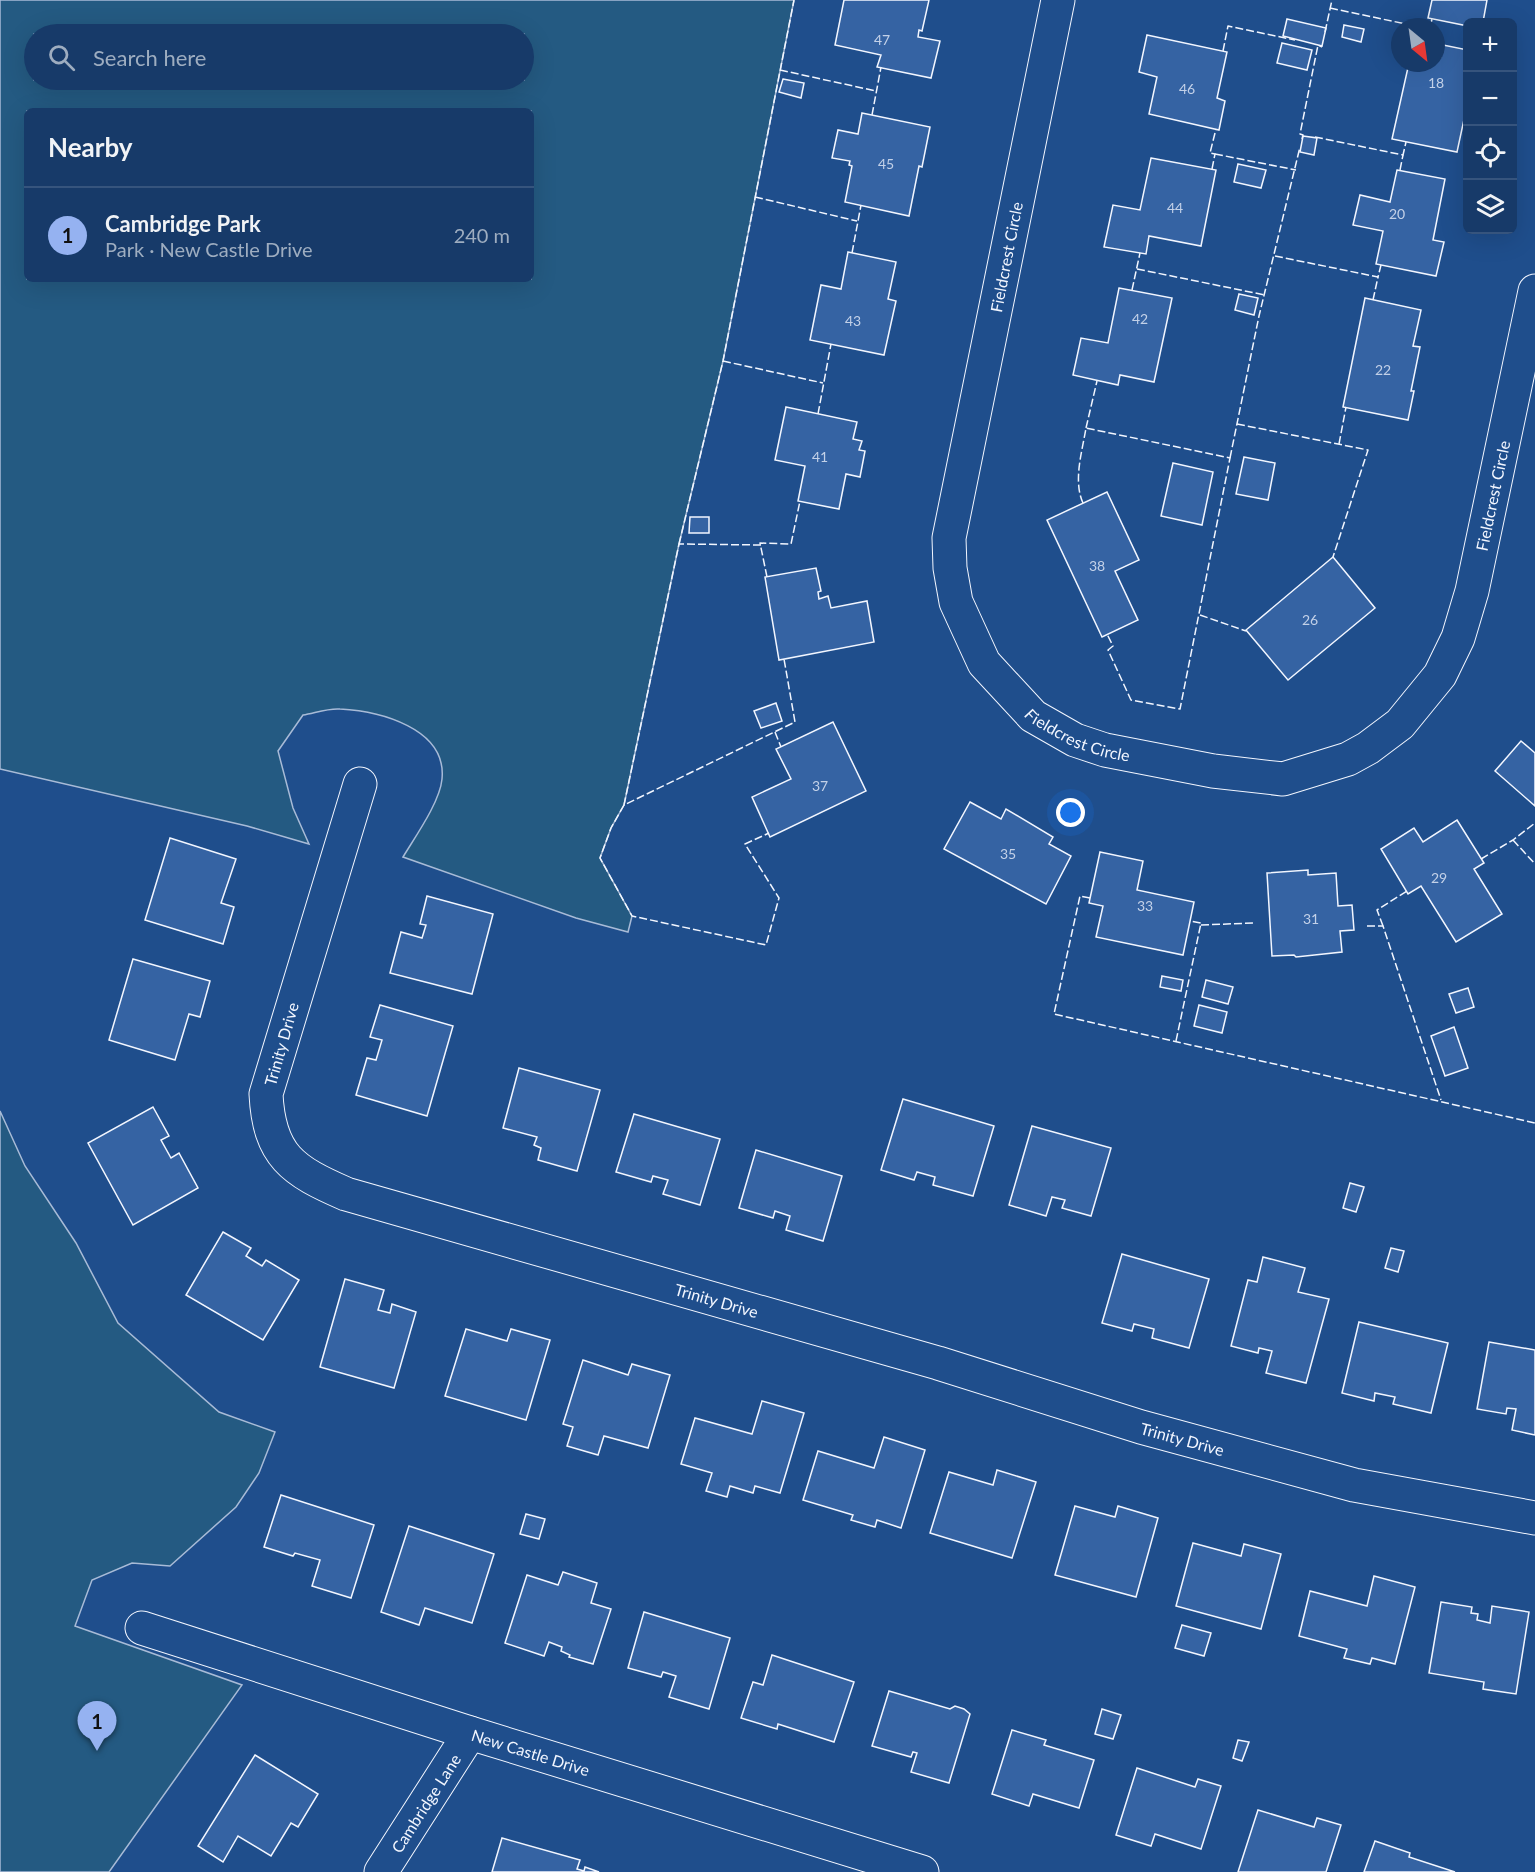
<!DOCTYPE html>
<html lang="en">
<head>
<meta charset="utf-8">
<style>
	:root { --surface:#173a69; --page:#244571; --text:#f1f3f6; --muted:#9eadc0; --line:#36547d; --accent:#95b2f1 }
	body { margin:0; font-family:Lato,sans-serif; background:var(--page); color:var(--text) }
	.controls { position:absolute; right:18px; top:18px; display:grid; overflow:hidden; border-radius:9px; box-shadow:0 6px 24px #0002 }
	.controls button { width:54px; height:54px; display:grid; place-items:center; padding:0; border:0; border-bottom:2px solid var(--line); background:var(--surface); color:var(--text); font:30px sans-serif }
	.compass { position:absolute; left:1391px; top:18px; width:54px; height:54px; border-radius:50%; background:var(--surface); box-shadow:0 6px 24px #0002; rotate:151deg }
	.you { position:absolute; left:1071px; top:813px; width:21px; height:21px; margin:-15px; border:4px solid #fff; border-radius:50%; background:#1a73e8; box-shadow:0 0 0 9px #1a73e833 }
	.badge { display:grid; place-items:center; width:39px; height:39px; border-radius:50%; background:var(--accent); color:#111; font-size:20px; font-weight:700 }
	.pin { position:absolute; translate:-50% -50px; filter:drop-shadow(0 2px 3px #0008) }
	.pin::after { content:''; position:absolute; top:32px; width:21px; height:18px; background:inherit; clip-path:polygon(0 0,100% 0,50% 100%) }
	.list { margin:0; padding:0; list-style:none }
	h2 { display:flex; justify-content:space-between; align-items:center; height:78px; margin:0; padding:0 24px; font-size:26px }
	h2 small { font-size:20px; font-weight:400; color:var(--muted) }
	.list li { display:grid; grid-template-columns:39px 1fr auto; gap:18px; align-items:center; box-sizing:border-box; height:96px; padding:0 24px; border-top:2px solid var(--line) }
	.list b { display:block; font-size:22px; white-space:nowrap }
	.list p { margin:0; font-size:20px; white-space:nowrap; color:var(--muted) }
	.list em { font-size:20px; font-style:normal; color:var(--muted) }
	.icon { flex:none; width:33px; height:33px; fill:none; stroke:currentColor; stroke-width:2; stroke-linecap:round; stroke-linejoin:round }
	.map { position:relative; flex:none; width:1535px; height:1872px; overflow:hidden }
	.search { position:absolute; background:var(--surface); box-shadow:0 6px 24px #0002; left:24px; top:24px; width:510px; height:66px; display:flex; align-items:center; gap:15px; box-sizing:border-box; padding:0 21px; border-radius:33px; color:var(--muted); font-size:22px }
	.panel { position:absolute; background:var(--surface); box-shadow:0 6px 24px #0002; left:24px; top:108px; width:510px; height:174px; border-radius:9px }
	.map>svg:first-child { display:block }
</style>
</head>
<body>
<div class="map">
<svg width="1535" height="1872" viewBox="0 0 1535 1872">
	<rect width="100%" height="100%" fill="#1f4e8c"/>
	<g fill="#245a82" stroke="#a8bbd7" stroke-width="1.5" fill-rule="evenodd">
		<path d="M0,0h794l-71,361 -44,183 -55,261 -13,23 -11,30 32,58 -4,16 -52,-14 -173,-61c12,-20 37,-55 39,-78 5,-51 -63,-68 -102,-70 -12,-1 -25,4 -37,6l-25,36 15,57 16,36 -62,-18 -247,-57zM34,34h490v46h-490zM27,111h504v168h-504z"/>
		<path d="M0,1111l25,55 51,77 42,80 101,89 56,20 -16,41 -23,34 -66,59 -38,-3 -40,17 -17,46 167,59 -133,187h-109z"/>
	</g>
	<g fill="#3563a3" stroke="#f2f6ff" stroke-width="1.5">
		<path d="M844,0h85l-7,31 -3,-1 -1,7 22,4 -9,37 -54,-11 4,-12 -46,-10z"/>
		<path d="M1432,0h55l-4,22h-15v4l-40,-8z"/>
		<path d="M1287,19l39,9 -4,18 -39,-10z"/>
		<path d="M1344,25l20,4 -3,13 -19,-5z"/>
		<path d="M1147,35l80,17 -10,46 8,3 -6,29 -70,-16 8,-37 -18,-5z"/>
		<path d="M1282,43l30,7 -5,20 -30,-7z"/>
		<path d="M1443,45l25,5v51l-11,51 -65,-13 17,-76h27v-7l5,1z"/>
		<path d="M783,79l21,4 -3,15 -22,-6z"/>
		<path d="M862,113l68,14 -8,40 -3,-1 -10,50 -64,-14 7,-36 -3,-1 1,-4 -18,-3 6,-28 20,4z"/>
		<path d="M1303,136l14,2 -3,17 -14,-3z"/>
		<path d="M1151,158l65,12 -15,76 -52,-10 -3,18 -42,-7 9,-42 27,5z"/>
		<path d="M1238,164l28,6 -5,18 -27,-6z"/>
		<path d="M1397,170l48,9 -12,61 11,2 -8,34 -60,-12 7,-33 -30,-6 7,-30 30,7z"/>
		<path d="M848,252l48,10 -8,37 8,2 -12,54 -74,-15 11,-55 20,4z"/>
		<path d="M1119,288l53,10 -18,84 -34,-7 -2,10 -45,-10 8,-37 27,5z"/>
		<path d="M1239,294l19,4 -4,17 -19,-5z"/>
		<path d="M1365,298l56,12 -8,36 7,1 -9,44h3l-6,29 -65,-13z"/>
		<path d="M786,407l71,15 -4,17 9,2 -3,9 6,1 -5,26 -14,-3 -7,35 -41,-8 7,-35 -30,-6z"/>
		<path d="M1244,457l31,6 -7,37 -32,-6z"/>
		<path d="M1173,463l40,9 -11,53 -41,-9z"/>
		<path d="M1107,492l32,68 -24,11 23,49 -36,17 -55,-117z"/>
		<path d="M690,517h19v16h-20z"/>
		<path d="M1333,557l42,51 -87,72 -42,-50z"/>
		<path d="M816,568l5,23 -3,1 1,7 9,-3 3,12 36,-7 7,41 -95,18 -14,-83z"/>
		<path d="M776,703l6,18 -21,7 -7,-17z"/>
		<path d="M833,722l33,69 -96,46 -18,-40 39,-18 -15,-30z"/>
		<path d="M1521,741l14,12v53l-40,-35z"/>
		<path d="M970,802l31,17 5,-10 47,28 -4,7 22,12 -25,48 -102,-55z"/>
		<path d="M1457,820l27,43 -10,6 28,45 -46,28 -35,-56 -13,8 -27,-45 33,-21 9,14z"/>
		<path d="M170,838l66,21 -15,44 13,4 -11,37 -78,-24z"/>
		<path d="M1100,852l43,9 -6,29 57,12 -11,53 -87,-18 7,-31 -14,-3z"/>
		<path d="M1308,870v5l28,-2 2,33 14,-1 2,25 -14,1 2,21 -46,5 -2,-2 -22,1 -5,-83z"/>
		<path d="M427,896l66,18 -21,80 -82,-21 11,-41 21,6 4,-13 -6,-1z"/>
		<path d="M133,959l77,22 -10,36 -11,-3 -14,46 -66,-20z"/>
		<path d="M1162,976l21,4 -2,11 -21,-4z"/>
		<path d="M1206,980l27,7 -5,17 -26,-7z"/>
		<path d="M1468,988l6,19 -18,6 -7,-19z"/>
		<path d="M380,1005l73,21 -26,90 -71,-21 11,-37 9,2 6,-20 -12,-3z"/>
		<path d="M1199,1005l28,7 -5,21 -28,-7z"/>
		<path d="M1454,1027l14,41 -23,8 -14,-40z"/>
		<path d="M519,1068l81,22 -23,81 -39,-11 3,-12 -7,-3 3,-8 -34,-9z"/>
		<path d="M903,1099l91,27 -21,70 -40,-11 2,-8 -18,-5 -3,8 -33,-10z"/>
		<path d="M153,1107l16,29 -8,4 10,18 8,-5 19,35 -65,37 -45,-82z"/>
		<path d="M634,1114l86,25 -20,66 -37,-11 5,-14 -15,-4 -2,6 -35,-10z"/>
		<path d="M1032,1126l79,22 -20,68 -29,-8 3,-8 -13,-3 -6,19 -37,-11z"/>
		<path d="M756,1150l86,26 -19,65 -37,-11 4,-14 -15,-5 -2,7 -34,-10z"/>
		<path d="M1350,1183l14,4 -8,25 -13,-4z"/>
		<path d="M223,1232l28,16 -5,8 16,10 4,-6 33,20 -36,60 -77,-45z"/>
		<path d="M1391,1248l13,3 -6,21 -13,-4z"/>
		<path d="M1122,1254l87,25 -20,69 -37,-10 2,-9 -20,-5 -2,7 -30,-8z"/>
		<path d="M1263,1257l42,11 -7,24 31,7 -23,84 -40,-10 6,-22 -13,-3 -1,5 -27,-7 17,-66 9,2z"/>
		<path d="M345,1279l39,11 -6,20 12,3 2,-9 24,8 -22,76 -74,-21z"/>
		<path d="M1359,1322l89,21 -17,70 -38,-9 2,-7 -20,-4 -1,8 -32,-8z"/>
		<path d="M466,1329l41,12 4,-12 39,11 -24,80 -81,-24z"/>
		<path d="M1489,1342l46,8v85l-23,-5 4,-21 -9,-1 -1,6 -29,-5z"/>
		<path d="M583,1360l45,15 4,-11 38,11 -22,73 -44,-12 -6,19 -31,-9 6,-19 -10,-3z"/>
		<path d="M762,1401l42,12 -24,80 -25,-7 -2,7 -23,-7 -3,11 -21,-6 6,-18 -31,-9 14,-46 57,16z"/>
		<path d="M884,1437l41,13 -24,78 -24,-8 -2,7 -24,-7 2,-5 -50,-15 15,-49 56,17z"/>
		<path d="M997,1470l39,12 -24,76 -82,-25 19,-61 44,13z"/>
		<path d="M281,1495l93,30 -23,73 -39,-12 8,-26 -25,-7 -2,3 -29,-9z"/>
		<path d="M1075,1506l40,11 3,-11 40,12 -22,79 -81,-22z"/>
		<path d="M526,1514l19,5 -6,20 -19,-5z"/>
		<path d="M409,1526l85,28 -22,69 -47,-15 -6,17 -38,-13z"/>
		<path d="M1193,1543l48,13 3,-12 37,10 -20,75 -85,-23z"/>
		<path d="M563,1572l34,11 -6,20 20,6 -18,55 -24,-7 1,-2 -9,-4 1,-4 -13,-5 -5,14 -39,-13 22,-68 31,10z"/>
		<path d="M1374,1576l41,11 -20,77 -23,-6 -2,6 -26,-6 3,-9 -48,-13 11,-45 57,15z"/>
		<path d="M1441,1602l31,5 -1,6 7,1 -1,6 13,3 2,-17 37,6 -13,82 -33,-5 1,-7 -55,-9z"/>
		<path d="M644,1612l86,26 -21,71 -40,-12 7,-21 -13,-4 -2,5 -33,-9z"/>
		<path d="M1182,1625l29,8 -7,23 -29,-8z"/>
		<path d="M772,1655l82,27 -20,60 -56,-18 -1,5 -36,-11 12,-36 10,3z"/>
		<path d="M889,1691l61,18 5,-3 9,3 6,5 -21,69 -38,-11 6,-19 -4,-1 -2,5 -39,-11z"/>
		<path d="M1102,1709l19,6 -8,24 -18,-5z"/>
		<path d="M1012,1730l34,10 -2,5 50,15 -15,48 -46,-14 -4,12 -37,-12z"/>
		<path d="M1238,1740l11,2 -7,19 -9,-3z"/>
		<path d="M255,1755l63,39 -20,33 -7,-4 -20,33 -33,-20 -15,26 -25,-16z"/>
		<path d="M1137,1768l58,19 3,-8 23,7 -20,63 -46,-15 -4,12 -35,-11z"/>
		<path d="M1258,1810l56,17 3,-9 24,7 -15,47h-88z"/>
		<path d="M502,1838l78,22 -3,9 7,2 1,-4 14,5h-107z"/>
		<path d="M1375,1841l35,12 -1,4 46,15h-91z"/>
	</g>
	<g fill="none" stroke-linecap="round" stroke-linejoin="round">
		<defs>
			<g id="street">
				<path id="s1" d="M1058,0l-109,538 1,30 6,34 28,61 49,53 42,24 30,10 108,21 70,8 65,-20 20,-11 32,-24 40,-49 18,-37 14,-47 63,-300"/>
				<path id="s2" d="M360,784l-94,310c3,62 27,77 80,100l592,169 203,64 213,58 181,33"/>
				<path id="s3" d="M142,1628l328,105 452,139"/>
				<path id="s4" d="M381,1872l89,-139"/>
			</g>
		</defs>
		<use href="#street" stroke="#f2f6ff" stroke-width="35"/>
		<use href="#street" stroke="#1f4e8c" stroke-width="33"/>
		<g stroke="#f2f6ff" stroke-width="1.5" stroke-dasharray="8 3" stroke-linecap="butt">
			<path d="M1330,8l90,19"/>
			<path d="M1430,27l2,-8"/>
			<path d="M1325,32l7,-32"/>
			<path d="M1223,51l5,-25 67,14"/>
			<path d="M780,70l96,21"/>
			<path d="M872,115l9,-48"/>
			<path d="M1315,137l88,18 3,-13"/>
			<path d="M1302,139l1,-4 -3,-1 18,-89 4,2"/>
			<path d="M1215,154l81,16"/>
			<path d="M1212,169l3,-15 -5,-1 6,-24"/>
			<path d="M1400,170l3,-15"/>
			<path d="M755,197l102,24"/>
			<path d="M852,253l9,-48"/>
			<path d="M1275,256l103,21 3,-12"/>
			<path d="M1137,269l128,26"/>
			<path d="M1132,290l8,-37"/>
			<path d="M1373,300l5,-23"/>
			<path d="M723,361l100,22"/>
			<path d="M818,414l13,-70"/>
			<path d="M1237,424l131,26 -35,107"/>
			<path d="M1086,428l11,-47"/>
			<path d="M1339,444l7,-37"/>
			<path d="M1230,458l29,-142 41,-169"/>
			<path d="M1083,503c-10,-22 -1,-51 3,-75l144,30 -50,251 -49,-9 -23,-50 5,-4 -6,-12"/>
			<path d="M679,544l44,-183 71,-361"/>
			<path d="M761,545l-82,-1 -55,261 171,-83 -11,-63"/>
			<path d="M767,577l-7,-34 31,1 9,-43"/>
			<path d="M1200,615l46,16"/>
			<path d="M775,732l6,15"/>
			<path d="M624,805l-13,23 -11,30 32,58 134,29 13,-47 -34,-54 24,-11"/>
			<path d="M1513,840l22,24"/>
			<path d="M1481,859l32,-19 22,-17"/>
			<path d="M1090,898l-10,-2 -26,118 481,109"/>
			<path d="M1201,925l53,-2"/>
			<path d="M1367,926h16l58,174"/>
			<path d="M1383,926l-6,-16 30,-19"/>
			<path d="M1176,1041l25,-118 -11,-2"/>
		</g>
	</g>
	<g text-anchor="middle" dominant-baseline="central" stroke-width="4.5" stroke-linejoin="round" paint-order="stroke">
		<g font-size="14" fill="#c3d1e8">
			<text x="882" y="39">47</text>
			<text x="1436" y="82">18</text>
			<text x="1187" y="88">46</text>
			<text x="886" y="163">45</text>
			<text x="1175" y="207">44</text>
			<text x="1397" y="213">20</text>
			<text x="1140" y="318">42</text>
			<text x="853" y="320">43</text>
			<text x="1383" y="369">22</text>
			<text x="820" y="456">41</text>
			<text x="1097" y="565">38</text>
			<text x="1310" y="619">26</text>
			<text x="820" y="785">37</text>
			<text x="1008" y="853">35</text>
			<text x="1439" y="877">29</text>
			<text x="1145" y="905">33</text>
			<text x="1311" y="918">31</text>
		</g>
		<g font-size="16" fill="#f2f6ff" stroke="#1f4e8c">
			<text transform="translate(1006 257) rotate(-79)">Fieldcrest Circle</text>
			<text stroke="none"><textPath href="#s1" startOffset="1395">Fieldcrest Circle</textPath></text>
			<text stroke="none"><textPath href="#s1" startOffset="802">Fieldcrest Circle</textPath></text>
			<text transform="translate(281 1044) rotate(-74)">Trinity Drive</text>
			<text stroke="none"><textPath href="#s2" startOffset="848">Trinity Drive</textPath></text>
			<text stroke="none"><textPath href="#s2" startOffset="1334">Trinity Drive</textPath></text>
			<text stroke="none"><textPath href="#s3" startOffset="408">New Castle Drive</textPath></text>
			<text stroke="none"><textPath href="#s4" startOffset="82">Cambridge Lane</textPath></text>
		</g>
	</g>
</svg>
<div class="controls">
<button>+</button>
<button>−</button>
<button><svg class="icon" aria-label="locate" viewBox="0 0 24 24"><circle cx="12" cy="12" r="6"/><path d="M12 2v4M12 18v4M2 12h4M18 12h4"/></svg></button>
<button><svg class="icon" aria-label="layers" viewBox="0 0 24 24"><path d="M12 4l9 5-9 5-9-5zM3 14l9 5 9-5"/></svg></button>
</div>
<svg class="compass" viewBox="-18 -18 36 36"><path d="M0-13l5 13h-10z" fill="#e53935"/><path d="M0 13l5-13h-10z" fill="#9eadc0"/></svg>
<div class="you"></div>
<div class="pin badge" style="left:97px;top:1751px">1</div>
<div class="search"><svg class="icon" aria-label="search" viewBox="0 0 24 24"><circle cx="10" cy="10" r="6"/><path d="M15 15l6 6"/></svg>Search here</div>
<section class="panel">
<h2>Nearby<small></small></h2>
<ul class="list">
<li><span class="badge">1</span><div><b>Cambridge Park</b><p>Park · New Castle Drive</p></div><em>240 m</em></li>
</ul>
</section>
</div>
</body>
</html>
